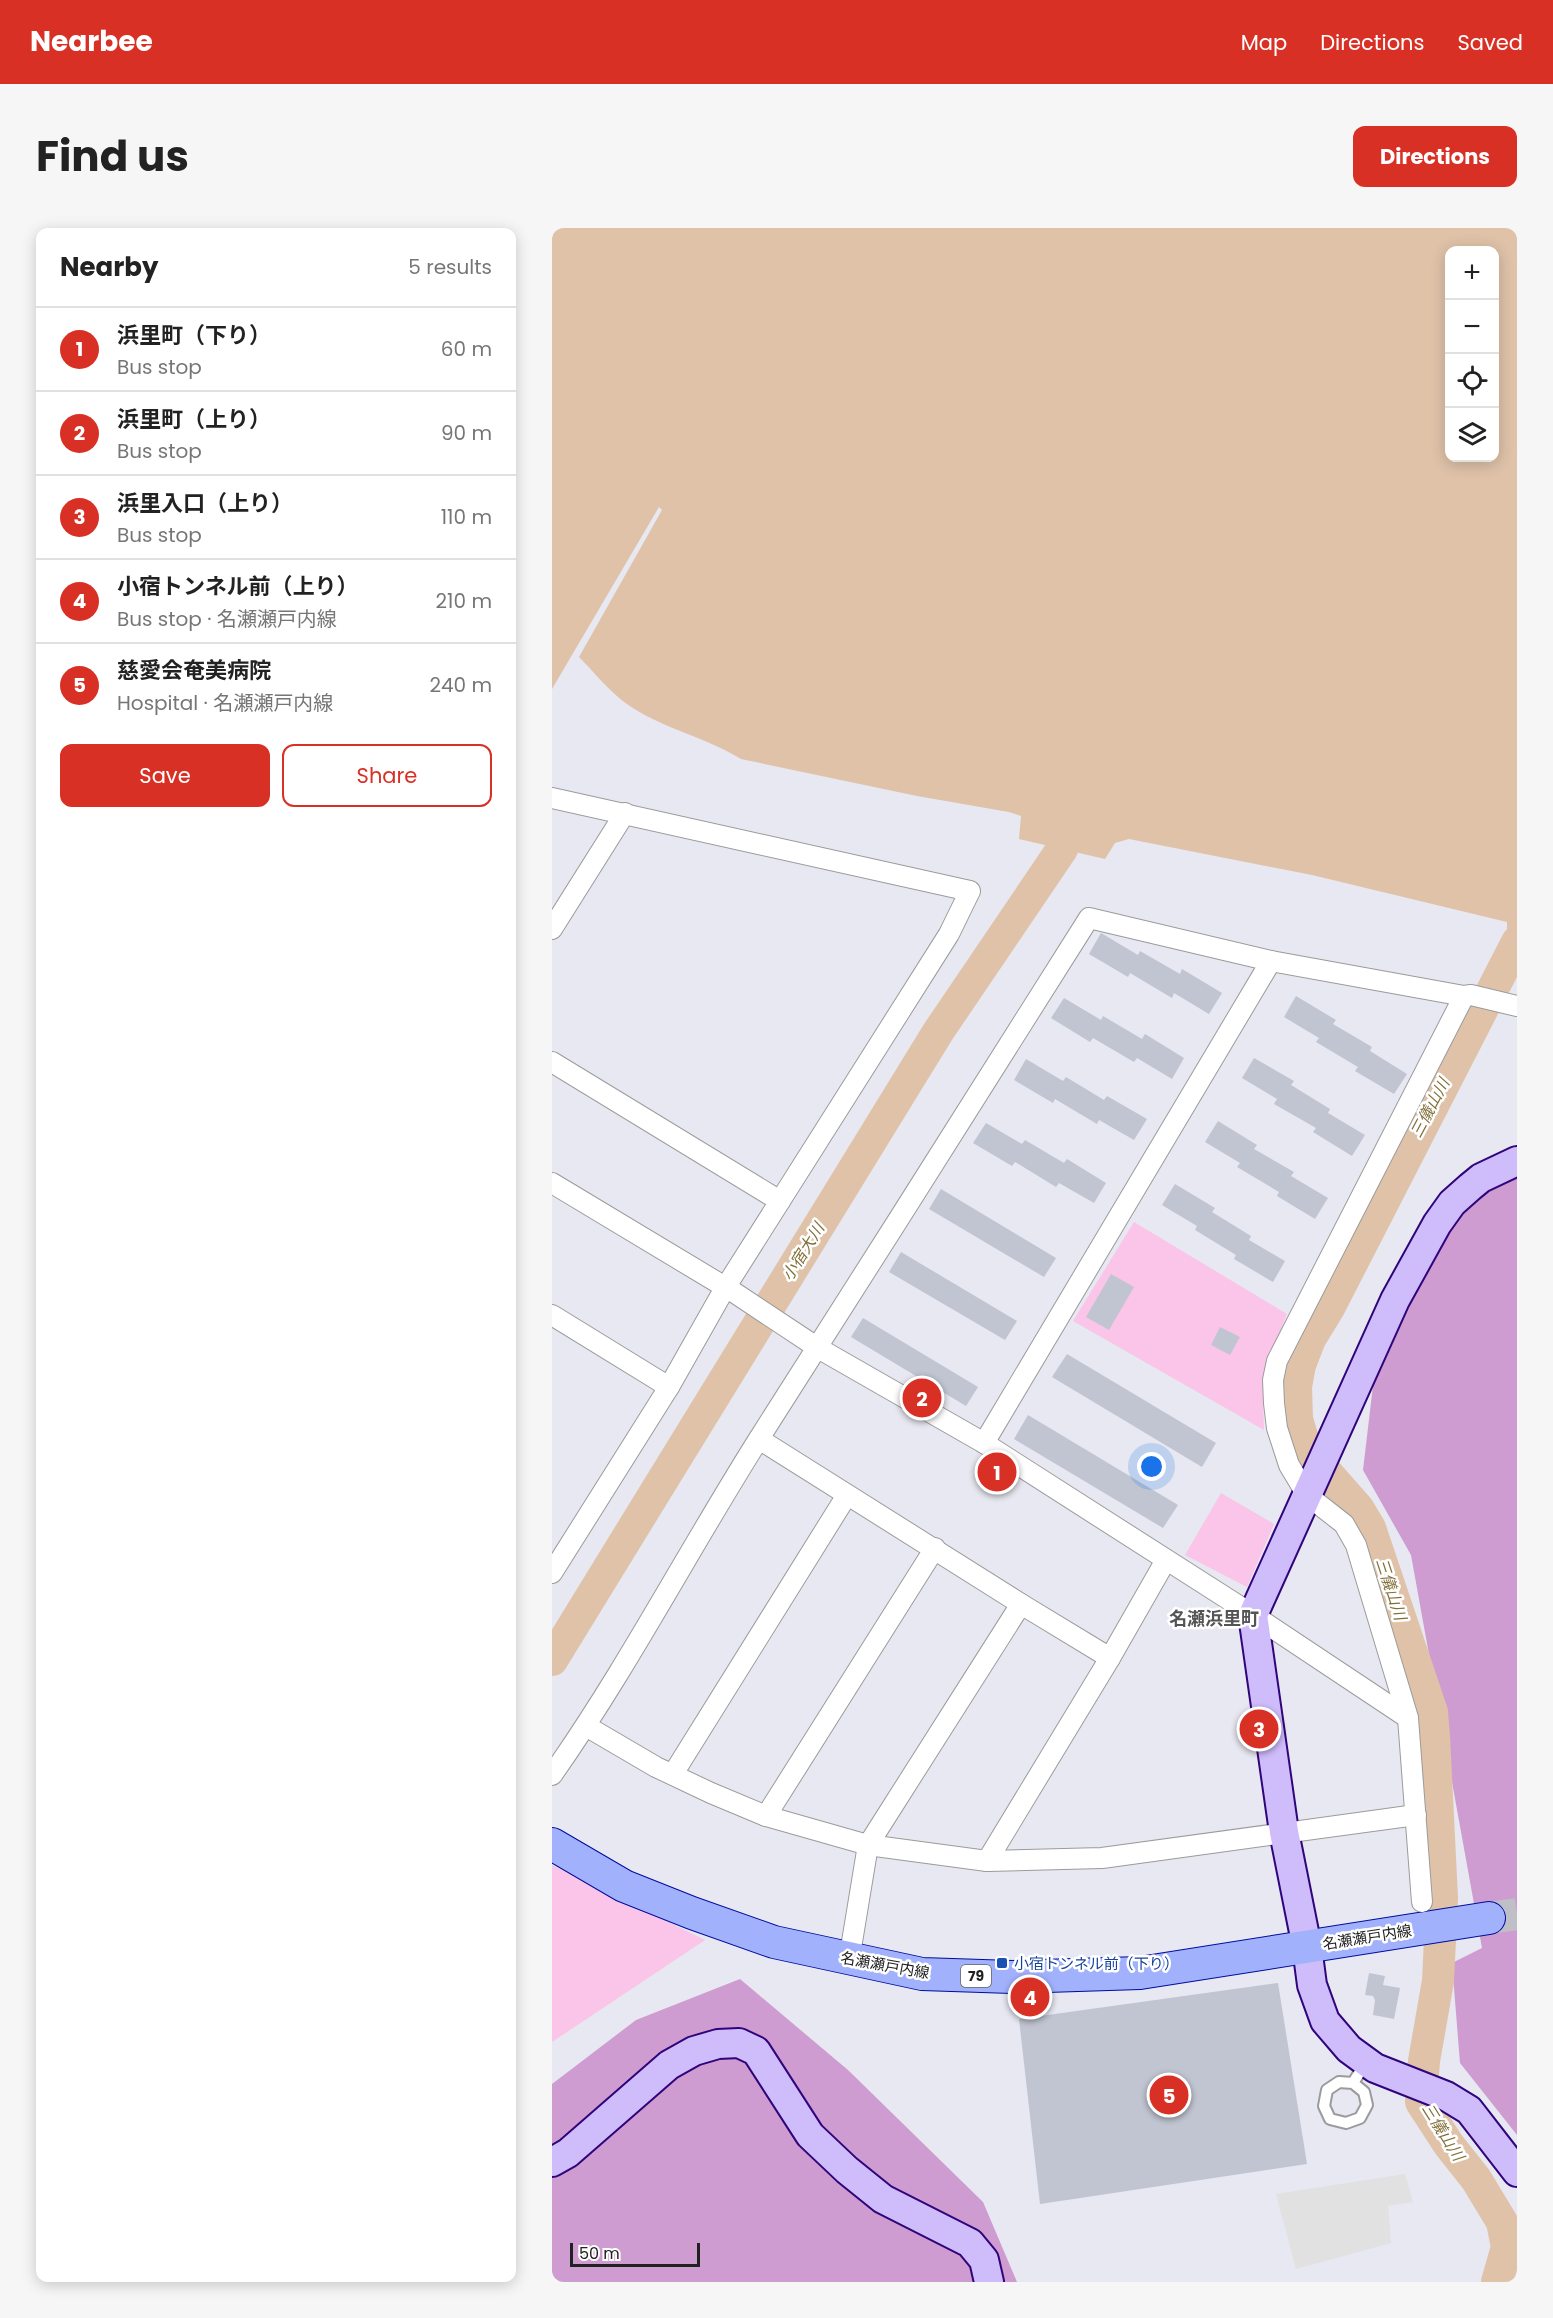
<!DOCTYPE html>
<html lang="en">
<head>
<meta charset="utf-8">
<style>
	:root { --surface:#fff; --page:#f6f6f6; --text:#222; --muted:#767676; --line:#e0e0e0; --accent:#d93025 }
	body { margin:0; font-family:Poppins,"Noto Sans JP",sans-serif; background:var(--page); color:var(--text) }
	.controls { position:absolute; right:18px; top:18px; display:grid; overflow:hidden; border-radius:12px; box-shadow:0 3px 15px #0003 }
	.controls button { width:54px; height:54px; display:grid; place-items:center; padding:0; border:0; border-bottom:2px solid var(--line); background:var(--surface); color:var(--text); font:30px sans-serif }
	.scale { position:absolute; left:18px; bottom:15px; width:130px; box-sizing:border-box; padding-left:6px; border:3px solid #212121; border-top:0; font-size:16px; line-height:21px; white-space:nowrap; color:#212121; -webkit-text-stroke:4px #fff; paint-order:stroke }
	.you { position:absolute; left:600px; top:1239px; width:21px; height:21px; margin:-15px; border:4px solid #fff; border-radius:50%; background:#1a73e8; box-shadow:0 0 0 9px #1a73e833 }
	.badge { display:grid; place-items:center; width:39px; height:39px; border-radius:50%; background:var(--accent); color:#fff; font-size:20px; font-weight:700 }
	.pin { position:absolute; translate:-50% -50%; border:3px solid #fff; box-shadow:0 2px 6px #0006 }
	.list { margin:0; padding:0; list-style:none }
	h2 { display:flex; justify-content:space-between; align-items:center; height:78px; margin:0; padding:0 24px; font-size:26px }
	h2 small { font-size:20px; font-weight:400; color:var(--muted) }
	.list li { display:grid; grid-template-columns:39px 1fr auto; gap:18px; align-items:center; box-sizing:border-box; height:84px; padding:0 24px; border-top:2px solid var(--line) }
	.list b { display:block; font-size:22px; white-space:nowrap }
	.list p { margin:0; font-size:20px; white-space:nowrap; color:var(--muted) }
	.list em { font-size:20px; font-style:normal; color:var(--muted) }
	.actions { display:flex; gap:12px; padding:18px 24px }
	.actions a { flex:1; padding:14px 0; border:2px solid var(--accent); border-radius:12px; text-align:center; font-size:21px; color:var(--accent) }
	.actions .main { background:var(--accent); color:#fff }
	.icon { flex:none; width:33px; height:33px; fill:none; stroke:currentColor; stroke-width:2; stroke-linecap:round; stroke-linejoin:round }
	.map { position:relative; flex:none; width:965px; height:2054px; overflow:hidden; border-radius:12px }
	header { display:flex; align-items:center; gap:36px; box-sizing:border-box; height:84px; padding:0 30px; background:var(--accent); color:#fff }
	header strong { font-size:28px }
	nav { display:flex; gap:33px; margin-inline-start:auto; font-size:21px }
	.intro { display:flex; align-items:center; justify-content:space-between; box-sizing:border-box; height:144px; padding:0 36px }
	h1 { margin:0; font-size:42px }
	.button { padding:15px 27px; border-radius:12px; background:var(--accent); color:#fff; font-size:21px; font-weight:700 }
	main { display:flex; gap:36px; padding:0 36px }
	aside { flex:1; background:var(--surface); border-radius:12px; box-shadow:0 3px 15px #0003 }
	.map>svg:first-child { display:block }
</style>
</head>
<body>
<header>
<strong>Nearbee</strong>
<nav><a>Map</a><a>Directions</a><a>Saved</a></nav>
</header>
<div class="intro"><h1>Find us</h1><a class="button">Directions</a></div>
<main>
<aside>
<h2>Nearby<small>5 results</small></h2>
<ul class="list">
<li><span class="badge">1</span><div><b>浜里町（下り）</b><p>Bus stop</p></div><em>60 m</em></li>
<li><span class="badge">2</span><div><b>浜里町（上り）</b><p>Bus stop</p></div><em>90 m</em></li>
<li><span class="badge">3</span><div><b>浜里入口（上り）</b><p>Bus stop</p></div><em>110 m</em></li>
<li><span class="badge">4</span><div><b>小宿トンネル前（上り）</b><p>Bus stop · 名瀬瀬戸内線</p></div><em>210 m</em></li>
<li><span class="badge">5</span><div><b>慈愛会奄美病院</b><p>Hospital · 名瀬瀬戸内線</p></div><em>240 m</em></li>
</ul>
<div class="actions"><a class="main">Save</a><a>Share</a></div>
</aside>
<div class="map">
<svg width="965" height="2054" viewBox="0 0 965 2054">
	<rect width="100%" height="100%" fill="#e7e8f1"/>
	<g fill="#ce9cd0">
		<path d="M965,945v962l-57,-72 -8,-100 30,-15 -71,-393 -48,-85 16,-135 91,-148z"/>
		<path d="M188,1751l108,91 135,132 34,80h-465v-198l84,-64z"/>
	</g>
	<g fill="#fac5e8">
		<path d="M582,994l153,92 -21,54 -3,25 1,37 -191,-109z"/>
		<path d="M669,1265l53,31 -27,63 -62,-32z"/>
		<path d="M0,1637l153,75 -153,102z"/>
	</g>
	<path fill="#e1e1e1" d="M853,1946l8,28 -25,4 3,37 -95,26 -20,-75z"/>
	<path fill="#dfc2a8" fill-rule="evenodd" d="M0,0h965v714l-10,-4v-16l-195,-47 -183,-36 -14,4 -10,16 -86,-20 2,-23 -12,-4 -92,-16 -176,-37c-38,-24 -88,-32 -123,-62 -14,-12 -26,-27 -39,-40l83,-147 -3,-3 -107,182zM897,22h45v208h-45z"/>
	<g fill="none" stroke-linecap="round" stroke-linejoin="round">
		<g stroke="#dfc2a8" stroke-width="32">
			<path d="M0,1432l386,-628 124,-183"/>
			<path d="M945,2054l10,-35 -5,-25 -26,-43 -27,-34 -28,-43 3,-41 14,-80 4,-83 -8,-162 -2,-24 -62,-184 -12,-20 -52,-59 -9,-30 -1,-32 4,-22 10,-26 19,-31 188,-366"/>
		</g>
	</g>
	<g fill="#c0c5d1">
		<path d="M549,705l37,22 2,-4 40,23 2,-5 40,24 -13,21 -35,-21 -2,5 -42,-25 -2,4 -39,-23z"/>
		<path d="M744,768l40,24 -3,4 39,23 -2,4 37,23 -13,20 -39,-23 3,-4 -42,-25 3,-4 -35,-21z"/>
		<path d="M512,770l37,22 2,-4 39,23 3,-5 39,24 -12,21 -35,-21 -3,4 -41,-24 -3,4 -39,-24z"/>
		<path d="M702,830l40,23 -3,4 39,24 -2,4 37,22 -13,21 -39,-24 3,-4 -42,-24 3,-5 -35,-21z"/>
		<path d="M474,831l37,22 3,-4 38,23 3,-4 40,23 -13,21 -35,-20 -2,4 -42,-25 -2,4 -39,-23z"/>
		<path d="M666,893l39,24 -3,4 40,23 -3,4 37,22 -13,21 -38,-23 2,-4 -42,-25 3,-4 -35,-21z"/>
		<path d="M434,895l36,21 3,-4 39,23 3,-4 39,24 -12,20 -35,-20 -3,4 -41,-25 -3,4 -39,-23z"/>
		<path d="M623,956l40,24 -3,4 39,24 -2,4 36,21 -12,21 -39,-23 2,-4 -41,-25 2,-4 -35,-21z"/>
		<path d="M389,961l115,69 -12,19 -115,-68z"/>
		<path d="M349,1024l116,69 -12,19 -116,-68z"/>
		<path d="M559,1046l23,13 -25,43 -23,-13z"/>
		<path d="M311,1090l115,69 -12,19 -115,-69z"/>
		<path d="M668,1099l20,10 -10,18 -19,-10z"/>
		<path d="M515,1126l149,89 -14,24 -150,-90z"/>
		<path d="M476,1187l150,90 -15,23 -149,-89z"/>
		<path d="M817,1745l16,3 -2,9 17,3 -6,31 -21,-4 2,-15 -2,-4 -8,-1z"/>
		<path d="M726,1755l29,181 -267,40 -21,-185z"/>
	</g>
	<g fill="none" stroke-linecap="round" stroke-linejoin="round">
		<path stroke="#bfc0c7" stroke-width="32" stroke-dasharray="32 16" stroke-linecap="butt" d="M937,1690l28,-4"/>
		<defs>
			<path id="lane" d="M801,1855l11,9 3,13 -7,13 -14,5 -16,-4 -6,-13 3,-16 12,-8 14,1 13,-21"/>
			<g id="street">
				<path d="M0,570l418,93 -21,43 -224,354 -56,99 -117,186"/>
				<path d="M0,701l73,-116"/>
				<path d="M0,834l228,139"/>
				<path d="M0,955l183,110 83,55 166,95 269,172 155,103"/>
				<path d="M0,1087l117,72"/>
				<path d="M207,1211l262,165 89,54"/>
				<path d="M432,1215l287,-482"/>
				<path d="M34,1498l70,41 55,26 55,23 102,29 119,16 115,-3 314,-43"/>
				<path d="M121,1546l174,-279"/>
				<path d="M0,1547c76,-108 137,-226 208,-338 110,-173 220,-345 329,-519l182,43 193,35 7,-1 46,11"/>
				<path d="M214,1588l169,-268"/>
				<path d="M435,1633l123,-203 56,-98"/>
				<path d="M870,1674l-14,-184 -52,-173 -12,-21 -37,-29 -18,-30 -12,-37 -3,-25 -1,-23 4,-19 187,-365"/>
				<path d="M297,1732l19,-115 153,-241"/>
			</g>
			<g id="secondary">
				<path d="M965,933l-36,17 -11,9 -18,16 -15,21 -42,76 -142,315 31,217 23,115 5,38 13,36 24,28 26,19 71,28 23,14 48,62"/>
				<path d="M0,1934l16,-9 101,-88 25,-14 24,-7 21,-1 17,8 54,84 37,35 36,29 87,44 14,17 5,22"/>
			</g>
			<path id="primary" d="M0,1616l72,42 68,27 82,29 148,32 90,3 128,-4 349,-55"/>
		</defs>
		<use href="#lane" stroke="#9b9b9b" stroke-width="14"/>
		<use href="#street" stroke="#9b9b9b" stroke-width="22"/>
		<use href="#secondary" stroke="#30047b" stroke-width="32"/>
		<use href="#primary" stroke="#000c9d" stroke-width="34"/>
		<use href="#lane" stroke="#fff" stroke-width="10"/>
		<use href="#street" stroke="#fff" stroke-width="20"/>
		<use href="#secondary" stroke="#cfbcfa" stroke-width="28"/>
		<use href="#primary" stroke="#a1b1fc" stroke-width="32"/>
	</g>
	<rect fill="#1a4fb4" stroke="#fff" stroke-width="2" x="444" y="1729" width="12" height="12" rx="3"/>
	<g text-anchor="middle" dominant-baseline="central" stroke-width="5" stroke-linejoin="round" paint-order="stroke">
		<rect fill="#fff" stroke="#646464" stroke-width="1.5" x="409" y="1737" width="30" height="22" rx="4.5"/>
		<g font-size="14" font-weight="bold" fill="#212121">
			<text x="424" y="1748">79</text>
		</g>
		<g font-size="15" fill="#212121" stroke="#fff">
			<text transform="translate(815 1709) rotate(-9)">名瀬瀬戸内線</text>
			<text transform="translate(333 1737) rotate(10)">名瀬瀬戸内線</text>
		</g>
		<g font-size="15" fill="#164399" stroke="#fff" text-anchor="start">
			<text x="462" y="1735">小宿トンネル前（下り）</text>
		</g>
		<g font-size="16" font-style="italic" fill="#82703a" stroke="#fff">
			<text transform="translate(878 880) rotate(-62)">三儀山川</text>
			<text transform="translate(251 1024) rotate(-58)">小宿大川</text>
			<text transform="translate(839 1361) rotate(72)">三儀山川</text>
			<text transform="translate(891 1904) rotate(58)">三儀山川</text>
		</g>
		<g font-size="18" font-weight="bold" fill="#545454" stroke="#fff">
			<text x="662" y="1390">名瀬浜里町</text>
		</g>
	</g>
</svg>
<div class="controls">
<button>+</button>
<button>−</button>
<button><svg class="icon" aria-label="locate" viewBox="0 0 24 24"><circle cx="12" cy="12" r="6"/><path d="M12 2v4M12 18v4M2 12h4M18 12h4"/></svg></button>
<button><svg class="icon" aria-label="layers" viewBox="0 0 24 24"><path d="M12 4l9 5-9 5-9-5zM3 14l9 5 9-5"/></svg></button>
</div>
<div class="scale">50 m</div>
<div class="you"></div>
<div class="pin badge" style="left:445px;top:1244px">1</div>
<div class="pin badge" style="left:370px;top:1170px">2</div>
<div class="pin badge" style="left:707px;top:1501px">3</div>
<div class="pin badge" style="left:478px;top:1769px">4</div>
<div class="pin badge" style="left:617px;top:1867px">5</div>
</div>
</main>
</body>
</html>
